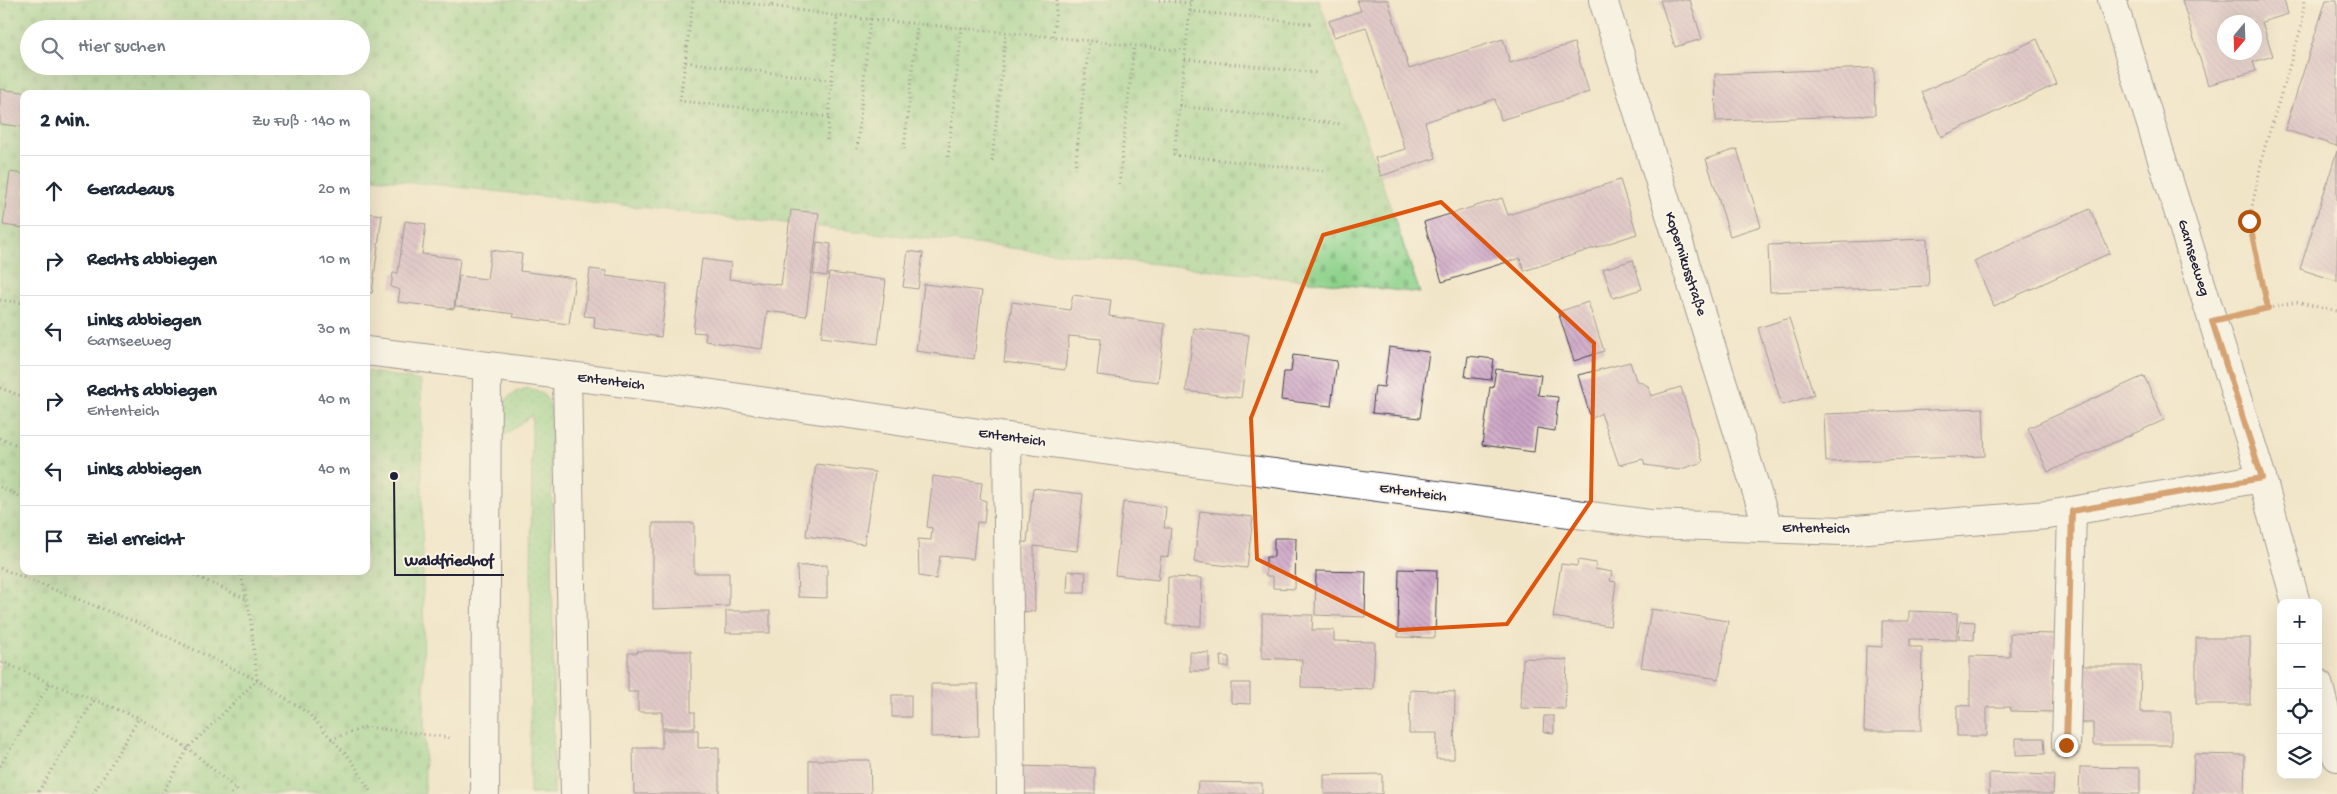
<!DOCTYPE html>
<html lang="de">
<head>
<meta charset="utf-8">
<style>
	:root { --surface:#fff; --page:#f2f2f3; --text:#1f2937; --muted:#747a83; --line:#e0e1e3 }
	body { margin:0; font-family:"Gochi Hand",sans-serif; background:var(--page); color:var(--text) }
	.controls { position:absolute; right:15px; bottom:15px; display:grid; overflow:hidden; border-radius:10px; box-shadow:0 5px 20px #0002 }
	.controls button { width:45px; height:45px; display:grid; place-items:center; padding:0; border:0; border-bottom:1px solid var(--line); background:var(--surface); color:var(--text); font:25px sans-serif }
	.compass { position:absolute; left:2217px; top:15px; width:45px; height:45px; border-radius:50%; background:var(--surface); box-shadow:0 5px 20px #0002; rotate:199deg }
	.stop { position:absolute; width:15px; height:15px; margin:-11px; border:4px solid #b45309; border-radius:50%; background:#fff }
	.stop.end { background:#b45309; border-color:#fff; box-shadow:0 1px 5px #0008 }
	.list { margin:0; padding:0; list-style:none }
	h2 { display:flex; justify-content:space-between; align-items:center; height:65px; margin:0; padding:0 20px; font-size:21px }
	h2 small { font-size:16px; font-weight:400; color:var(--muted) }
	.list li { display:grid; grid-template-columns:32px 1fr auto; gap:15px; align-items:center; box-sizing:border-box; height:70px; padding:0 20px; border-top:1px solid var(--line) }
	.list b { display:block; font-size:19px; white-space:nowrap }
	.list p { margin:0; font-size:16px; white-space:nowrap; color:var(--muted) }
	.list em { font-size:16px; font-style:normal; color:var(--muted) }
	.icon { flex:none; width:28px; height:28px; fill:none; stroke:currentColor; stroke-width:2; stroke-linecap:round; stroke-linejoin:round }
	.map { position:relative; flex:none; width:2337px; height:794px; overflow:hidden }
	.search { position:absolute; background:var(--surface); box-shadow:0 5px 20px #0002; left:20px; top:20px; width:350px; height:55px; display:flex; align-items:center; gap:12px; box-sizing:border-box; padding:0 18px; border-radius:28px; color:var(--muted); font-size:19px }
	.panel { position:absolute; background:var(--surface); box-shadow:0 5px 20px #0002; left:20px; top:90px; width:350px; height:485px; border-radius:10px }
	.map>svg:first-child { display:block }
</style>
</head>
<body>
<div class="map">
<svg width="2337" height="794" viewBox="0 0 2337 794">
	<defs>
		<pattern id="grass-dots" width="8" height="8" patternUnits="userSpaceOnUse" patternTransform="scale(1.25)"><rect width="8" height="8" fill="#8cd18a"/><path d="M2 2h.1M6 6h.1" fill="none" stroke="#78b378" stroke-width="1.8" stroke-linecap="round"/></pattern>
		<pattern id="cemetery-stones" width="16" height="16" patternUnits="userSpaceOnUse" patternTransform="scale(1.25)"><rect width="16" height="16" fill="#8cd18a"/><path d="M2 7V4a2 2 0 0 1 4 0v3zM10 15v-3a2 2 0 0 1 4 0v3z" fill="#78b378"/></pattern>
		<pattern id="building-back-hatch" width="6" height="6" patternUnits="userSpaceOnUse" patternTransform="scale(1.25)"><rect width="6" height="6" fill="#cda6c7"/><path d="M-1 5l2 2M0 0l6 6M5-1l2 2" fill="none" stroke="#a687a3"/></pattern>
	</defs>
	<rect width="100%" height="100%" fill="#fcf5e5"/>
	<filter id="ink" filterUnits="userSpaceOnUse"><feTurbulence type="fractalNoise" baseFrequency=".02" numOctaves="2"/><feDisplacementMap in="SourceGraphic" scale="10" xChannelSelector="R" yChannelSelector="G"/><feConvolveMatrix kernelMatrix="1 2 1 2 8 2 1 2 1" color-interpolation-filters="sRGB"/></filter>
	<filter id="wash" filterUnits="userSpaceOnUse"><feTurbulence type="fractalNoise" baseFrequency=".0096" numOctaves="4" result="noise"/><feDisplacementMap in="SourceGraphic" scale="20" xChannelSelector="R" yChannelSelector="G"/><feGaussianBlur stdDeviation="1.12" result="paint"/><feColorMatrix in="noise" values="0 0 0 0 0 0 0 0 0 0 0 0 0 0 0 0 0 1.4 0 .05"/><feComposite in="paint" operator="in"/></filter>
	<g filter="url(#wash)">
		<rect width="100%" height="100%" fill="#f1e5c8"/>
		<path fill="url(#grass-dots)" stroke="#577a62" d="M530,388c13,4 18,9 21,22l3,384h-24l2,-379 -32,24c1,-26 -1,-47 30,-51z"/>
		<path fill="url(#cemetery-stones)" stroke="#577a62" fill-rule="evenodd" d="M0,0h1319l101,293 -1054,-116v-83h-342v477h342v-200l55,10 4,413h-425zM29,29h332v37h-332z"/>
		<g id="blocks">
			<g fill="url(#building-back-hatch)" fill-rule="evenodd">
				<path d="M1357,0h31l21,69 94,-30 7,24 64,-20 15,49 -88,28 -6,-21 -70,23 11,36 -55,18 -6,-18 30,-9 -39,-122 -32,10 -5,-16 32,-10z"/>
				<path d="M1660,0h30l12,39 -27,8z"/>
				<path d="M2182,0h102l4,14 -26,8 11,34 -20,6 3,9 -48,14zM2224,22h30v30h-30z"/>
				<path d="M2326,0h11v146l-52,-16z"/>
				<path d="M2037,39l20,45 -116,53 -19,-45z"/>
				<path d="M1874,68l1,47 -159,6 -1,-47z"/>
				<path d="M0,89l30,4 -6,1v33l-24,-3z"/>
				<path d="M1737,149l24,77 -31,10 -24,-77z"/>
				<path d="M2337,151v130l-37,-12z"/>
				<path d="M10,172l14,2v54l-21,-3z"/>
				<path d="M1620,180l17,54 -113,37 -4,-13 -78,24 -18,-60 78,-24 6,17z"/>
				<path d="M2090,209l20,44 -116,53 -20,-45z"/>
				<path d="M791,210l28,3 -13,103 -39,-5 -5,38 -57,-8 1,-8 -13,-1 9,-73 29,4 -2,16 52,6z"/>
				<path d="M366,213l16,2 -10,78 -6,-1z"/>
				<path d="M405,221l21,3 -4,30 38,5 -6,50 -56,-7 2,-12 -9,-3 2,-14h5z"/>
				<path d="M1927,239l2,47 -159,6 -2,-47z"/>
				<path d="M817,242l14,2 -4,32 -14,-2z"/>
				<path d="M491,250l31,4 -2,17 55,7 -6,46 -56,-7 1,-3 -59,-8 4,-30 28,3z"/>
				<path d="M908,251l15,2 -5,36 -15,-2z"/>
				<path d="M1633,260l9,29 -29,9 -10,-29z"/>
				<path d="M590,269l16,2v5l61,8 -6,53 -67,-9 1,-11 -11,-1z"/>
				<path d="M829,273l57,7 -8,64 -57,-7z"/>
				<path d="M924,284l58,7 -8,68 -58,-8z"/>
				<path d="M1073,295l38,5 -2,16 56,8 -7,58 -61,-7 4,-36 -32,-3 -4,34 -61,-8 8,-60 58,8z"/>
				<path d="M1588,302l16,49 -30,10 -16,-49z"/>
				<path d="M1789,318l25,77 -32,10 -24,-77z"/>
				<path d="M1194,328l55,7 -8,63 -55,-7z"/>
				<path d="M1389,347l40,5 -9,66 -48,-5 3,-27 9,1z"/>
				<path d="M1293,355l44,6 -6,45 -50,-6 3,-28h7z"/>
				<path d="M1468,356l26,3 -3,21 -26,-3z"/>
				<path d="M1630,362l6,18 12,6 3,10 30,-9 22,75 -25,8 -33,-5 -2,-6 -24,6 -18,-52 -10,6 -13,-44z"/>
				<path d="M1496,369l45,6 -3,20 20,2 -3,34 -18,-3 -3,24 -52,-7 8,-58 3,1z"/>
				<path d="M2144,376l20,44 -116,52 -20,-44z"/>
				<path d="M1983,408l2,48 -159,6 -2,-48z"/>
				<path d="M816,464l59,8 -11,72 -58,-8z"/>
				<path d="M933,476l49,7 -2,16 6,2 -2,22 -7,-1 -4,37 -33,-3 -4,23 -17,-3 -1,-37 13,1 1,-12 -5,-1z"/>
				<path d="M1033,488l50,6 -6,57 -43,-5 1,65 -16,1 -2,-69 10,-1z"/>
				<path d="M1123,502l43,5 -2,21h7l-3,29 -7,-1 -3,24 -43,-5z"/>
				<path d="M1200,511l53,6 -6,51 -53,-6z"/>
				<path d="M653,523h41v50h35v33l-76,3z"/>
				<path d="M1274,538h22l-1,51 -22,-1v-12h-7v-19h8z"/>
				<path d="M1578,560l18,3 -1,6 17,3 -2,9 6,1 -6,44 -57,-9 8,-53 16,2z"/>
				<path d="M827,565v33l-29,-1 -1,-31z"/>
				<path d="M1399,569l38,1 -2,68 -37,-1z"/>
				<path d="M1068,571l18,1 -1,21h-18z"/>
				<path d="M1316,571l50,1 -1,45 -50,-2z"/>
				<path d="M1168,577l34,1 -1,48 -34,-1z"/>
				<path d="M1651,609l77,12 -9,58 -78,-12z"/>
				<rect x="726" y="611" width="44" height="22"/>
				<path d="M1909,611l48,2v27l-47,-1v8h12l-1,84h-57l2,-85 16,1v-26h27z"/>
				<path d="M1262,614l51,1 -1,15h22v11l41,1 -2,47 -72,-2 1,-27 -40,-2z"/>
				<path d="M1960,621l15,1 -1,18 -15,-1z"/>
				<path d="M2010,633l45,1 -1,78 -43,-1 -1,-4h-23v29h-30v-31l13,1v-50l40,1z"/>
				<rect x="2196" y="638" width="54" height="66"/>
				<path d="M637,651h54v61h4v16h-33v-16h-24v-20h-10v-39h10z"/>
				<path d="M1190,652l19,1v18h-19z"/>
				<path d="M1220,656l9,1v10h-8z"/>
				<path d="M1523,658l44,2 -2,49 -44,-1z"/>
				<path d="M2081,666h60l-1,46h31v33h-78v-22h-12z"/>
				<path d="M1231,683h19v21l-19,-1z"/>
				<path d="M931,684h47l1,52 -48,1z"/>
				<path d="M1410,690l45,2 -1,67h-18l1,-26h-28z"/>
				<rect x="892" y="695" width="19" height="22"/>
				<path d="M1544,716h10v17l-11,-1z"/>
				<path d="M662,730h36v18l21,-1v47h-85l-1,-46h29z"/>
				<path d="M2016,738h28l1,16 -29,1z"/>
				<path d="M2194,754l51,1 -1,39h-51z"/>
				<path d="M809,760h61l1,34h-62z"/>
				<path d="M1018,766l77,2v26h-77z"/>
				<path d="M2080,767l60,1v26h-61z"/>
				<path d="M1989,773l65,2 -1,19h-64z"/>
				<path d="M1382,774v20h-58v-19z"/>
				<path d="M1198,782l64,1v11h-65z"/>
			</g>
		</g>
	</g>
	<g filter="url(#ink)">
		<use href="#blocks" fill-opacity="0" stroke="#413f50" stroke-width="1"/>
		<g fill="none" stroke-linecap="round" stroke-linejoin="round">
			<defs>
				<g id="minor">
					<path d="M1603,0l165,528"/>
					<path d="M2112,0l150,478 34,125"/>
					<path d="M366,351l333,41 308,45 644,87 191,7 206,-16 214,-37"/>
					<path d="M567,376l8,418"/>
					<path d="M1007,437l4,357"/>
					<path d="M2318,683l19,74"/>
					<path d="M2066,745l6,-234"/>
					<path d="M485,794l2,-428"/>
				</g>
			</defs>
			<use href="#minor" stroke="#413f50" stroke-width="30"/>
			<g stroke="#413f50" stroke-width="3" stroke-dasharray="1 4" stroke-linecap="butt">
				<path d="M719,0l53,6v-6"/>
				<path d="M1057,0l-4,37 132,14"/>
				<path d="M1159,0l31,3"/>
				<path d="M1191,0l-17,155 152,16"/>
				<path d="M772,6l65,10 216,21"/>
				<path d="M1190,11l124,13"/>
				<path d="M1185,59l133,14"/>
				<path d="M685,62l8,-62"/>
				<path d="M1179,106l162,18"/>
				<path d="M829,117l-149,-16 5,-39 147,18"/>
				<path d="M827,140l10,-124"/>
				<path d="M857,149l13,-131"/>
				<path d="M904,149l13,-124"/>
				<path d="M948,157l14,-130"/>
				<path d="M992,161l14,-129"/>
				<path d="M1075,169l14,-128"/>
				<path d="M1119,184l15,-138"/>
				<path d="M0,300l24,3"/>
				<path d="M2268,308l-19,-87 15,-71 38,-125 2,-25"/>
				<path d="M2243,314l53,-12 41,9"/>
				<path d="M0,388l24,9"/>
				<path d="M0,438l24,10"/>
				<path d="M0,487l24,11"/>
				<path d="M0,568l143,57 114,55 51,33 44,48 20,33"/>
				<path d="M185,571l61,28"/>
				<path d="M0,668l3,-6 47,21"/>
				<path d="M94,700l45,18 49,30 47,40"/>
				<path d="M331,739l35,-12 87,11"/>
				<path d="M0,766l50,-83 44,17 -57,94"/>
				<path d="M93,794l46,-76"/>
				<path d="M162,794l26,-46 69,-68 -7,-66 -10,-43"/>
				<path d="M231,794l4,-6 5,6"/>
			</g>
			<use href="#minor" stroke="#fff" stroke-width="28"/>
		</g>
	</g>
	<g fill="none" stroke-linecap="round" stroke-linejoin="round" filter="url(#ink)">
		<path stroke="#b45309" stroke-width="6" d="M2066,745l6,-234 190,-33 -50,-157 56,-13 -19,-87"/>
	</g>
	<path d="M0 0H2337V794H0ZM1441,202l153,141 -3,158 -84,123 -108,6 -142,-71 -6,-141 72,-183z" fill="#f1e5c8" fill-opacity=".55" fill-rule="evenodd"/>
	<path fill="none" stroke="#de560e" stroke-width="4" stroke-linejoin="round" d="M1441,202l153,141 -3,158 -84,123 -108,6 -142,-71 -6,-141 72,-183z"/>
	<g text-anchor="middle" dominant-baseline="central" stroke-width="4" stroke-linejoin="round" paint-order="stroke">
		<g font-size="15" fill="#22223b" stroke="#fcf5e5">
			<text transform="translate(2193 258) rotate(73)">Garnseeweg</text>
			<text transform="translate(1685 264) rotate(72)">Kopernikusstraße</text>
			<text transform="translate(611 382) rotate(7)">Ententeich</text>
			<text transform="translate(1012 438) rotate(8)">Ententeich</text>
			<text transform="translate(1413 493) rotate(8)">Ententeich</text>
			<text transform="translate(1816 529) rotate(1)">Ententeich</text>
		</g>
	</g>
	<path fill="none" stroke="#22223b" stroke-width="2" d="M394 476L395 575H504"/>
	<circle fill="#22223b" stroke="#fcf5e5" stroke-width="2" cx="394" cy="476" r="5"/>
	<g font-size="16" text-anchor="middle" font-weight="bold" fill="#22223b" stroke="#fcf5e5" stroke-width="4" stroke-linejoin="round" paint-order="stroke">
		<text x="449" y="565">Waldfriedhof</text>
	</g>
</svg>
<div class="controls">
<button>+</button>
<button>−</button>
<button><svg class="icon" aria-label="locate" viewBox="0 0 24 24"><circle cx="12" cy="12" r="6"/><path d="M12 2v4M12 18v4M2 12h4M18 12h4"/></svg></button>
<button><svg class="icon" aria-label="layers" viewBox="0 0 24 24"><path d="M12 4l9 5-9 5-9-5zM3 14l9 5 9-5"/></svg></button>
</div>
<svg class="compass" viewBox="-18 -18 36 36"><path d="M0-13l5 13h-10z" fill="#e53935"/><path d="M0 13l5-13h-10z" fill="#747a83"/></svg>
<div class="stop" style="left:2249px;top:221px"></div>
<div class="stop end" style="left:2066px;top:745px"></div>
<div class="search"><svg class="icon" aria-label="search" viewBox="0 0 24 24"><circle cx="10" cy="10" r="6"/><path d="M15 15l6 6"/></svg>Hier suchen</div>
<section class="panel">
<h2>2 Min.<small>Zu Fuß · 140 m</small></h2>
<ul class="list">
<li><svg class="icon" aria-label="ahead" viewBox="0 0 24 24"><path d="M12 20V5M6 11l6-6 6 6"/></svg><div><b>Geradeaus</b></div><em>20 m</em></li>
<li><svg class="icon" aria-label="right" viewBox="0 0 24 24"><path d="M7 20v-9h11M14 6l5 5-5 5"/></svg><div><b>Rechts abbiegen</b></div><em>10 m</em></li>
<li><svg class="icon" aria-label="left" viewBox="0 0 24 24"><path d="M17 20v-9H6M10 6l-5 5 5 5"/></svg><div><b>Links abbiegen</b><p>Garnseeweg</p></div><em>30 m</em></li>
<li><svg class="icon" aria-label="right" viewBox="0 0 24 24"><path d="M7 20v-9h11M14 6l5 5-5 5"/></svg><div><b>Rechts abbiegen</b><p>Ententeich</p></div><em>40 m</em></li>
<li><svg class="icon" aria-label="left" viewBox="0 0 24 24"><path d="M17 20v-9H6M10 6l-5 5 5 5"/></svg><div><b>Links abbiegen</b></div><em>40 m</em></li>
<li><svg class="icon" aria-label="arrive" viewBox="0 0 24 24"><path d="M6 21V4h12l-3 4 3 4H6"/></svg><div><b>Ziel erreicht</b></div></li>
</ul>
</section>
</div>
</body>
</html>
